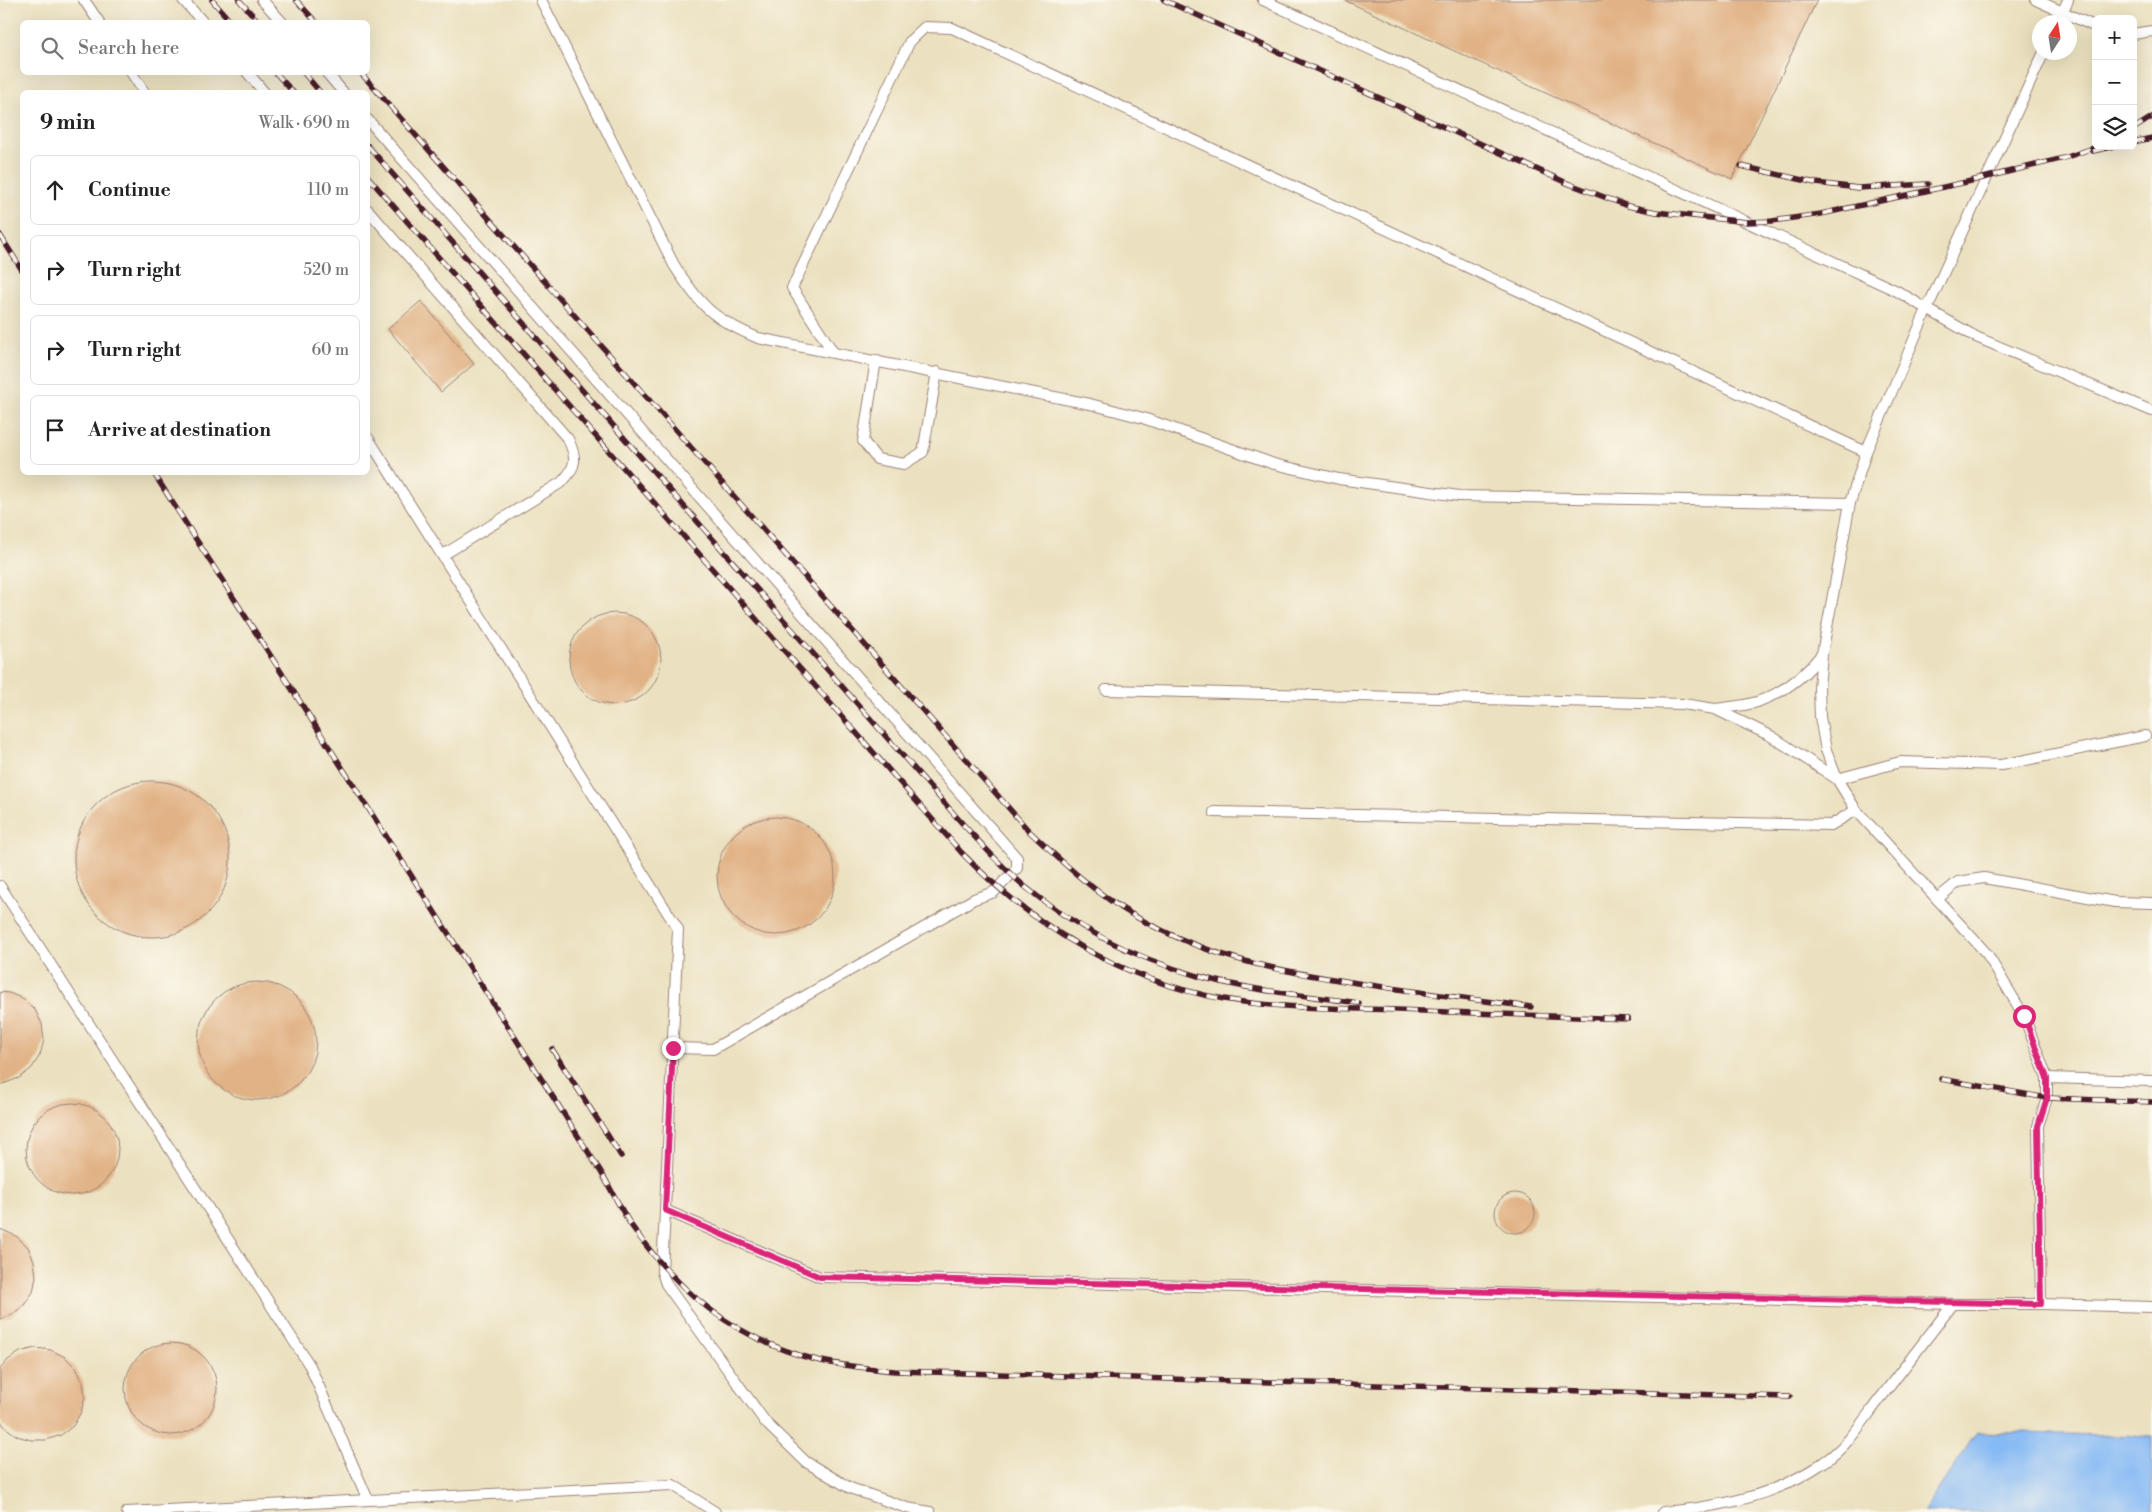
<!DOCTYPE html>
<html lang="en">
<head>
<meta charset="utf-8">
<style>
	:root { --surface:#fff; --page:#f2f2f2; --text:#222; --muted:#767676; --line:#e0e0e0 }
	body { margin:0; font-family:"Libre Bodoni",serif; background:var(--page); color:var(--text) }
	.controls { position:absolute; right:15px; top:15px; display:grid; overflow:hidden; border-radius:8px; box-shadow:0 5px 20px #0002 }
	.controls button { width:45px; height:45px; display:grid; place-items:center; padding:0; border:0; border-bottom:1px solid var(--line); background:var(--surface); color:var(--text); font:25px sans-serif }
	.compass { position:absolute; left:2032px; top:15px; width:45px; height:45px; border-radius:50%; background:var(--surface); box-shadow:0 5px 20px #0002; rotate:12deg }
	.stop { position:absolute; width:15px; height:15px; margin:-11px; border:4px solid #db2777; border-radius:50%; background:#fff }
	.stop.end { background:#db2777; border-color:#fff; box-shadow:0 1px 5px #0008 }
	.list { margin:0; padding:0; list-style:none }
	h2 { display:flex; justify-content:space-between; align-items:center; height:65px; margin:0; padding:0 20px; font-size:21px }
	h2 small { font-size:16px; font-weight:400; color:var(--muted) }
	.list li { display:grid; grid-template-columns:32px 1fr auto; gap:15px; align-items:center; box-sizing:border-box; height:70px; margin:0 10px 10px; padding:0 10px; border:1px solid var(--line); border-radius:8px }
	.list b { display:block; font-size:19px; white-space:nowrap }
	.list em { font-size:16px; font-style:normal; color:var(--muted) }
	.icon { flex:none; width:28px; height:28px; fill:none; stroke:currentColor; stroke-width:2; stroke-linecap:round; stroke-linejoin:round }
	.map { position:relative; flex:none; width:2152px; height:1512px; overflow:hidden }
	.search { position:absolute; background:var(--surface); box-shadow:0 5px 20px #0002; left:20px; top:20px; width:350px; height:55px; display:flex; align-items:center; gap:12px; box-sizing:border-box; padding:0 18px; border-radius:8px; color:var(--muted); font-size:19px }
	.panel { position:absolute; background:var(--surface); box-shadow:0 5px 20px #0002; left:20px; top:90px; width:350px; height:385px; border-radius:8px }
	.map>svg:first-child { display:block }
</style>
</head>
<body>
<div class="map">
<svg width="2152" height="1512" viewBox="0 0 2152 1512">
	<rect width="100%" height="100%" fill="#fbf7ec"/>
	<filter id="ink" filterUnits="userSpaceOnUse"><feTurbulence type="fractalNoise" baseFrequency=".02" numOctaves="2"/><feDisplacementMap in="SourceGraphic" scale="10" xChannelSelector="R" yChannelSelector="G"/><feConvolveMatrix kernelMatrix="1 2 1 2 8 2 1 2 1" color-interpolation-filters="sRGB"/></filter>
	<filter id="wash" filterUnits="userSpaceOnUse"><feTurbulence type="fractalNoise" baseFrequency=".0096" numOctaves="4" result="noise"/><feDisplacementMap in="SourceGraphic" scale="20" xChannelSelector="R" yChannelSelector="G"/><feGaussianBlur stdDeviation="1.12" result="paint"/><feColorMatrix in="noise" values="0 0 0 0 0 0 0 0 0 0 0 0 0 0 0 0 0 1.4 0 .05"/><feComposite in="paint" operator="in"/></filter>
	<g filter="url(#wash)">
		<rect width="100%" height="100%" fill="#ebe1c0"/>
		<path fill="#86baf4" stroke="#686c90" d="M1977,1432l175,4v76h-229z"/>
		<g id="blocks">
			<g fill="#e1b285">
				<path d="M1344,0h473l-85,179z"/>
				<path d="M421,301l53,63 -33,28 -53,-63z"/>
				<circle cx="615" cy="659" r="46"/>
				<circle cx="152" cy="859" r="78"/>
				<circle cx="776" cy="876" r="59"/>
				<circle cx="257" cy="1041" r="59"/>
				<path d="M0,992l9,1 15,6 11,11 7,14 2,16 -4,15 -8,13 -13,10 -19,7z"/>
				<circle cx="72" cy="1149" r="46"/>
				<circle cx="1515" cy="1213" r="20"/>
				<path d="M0,1229l16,7 12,11 6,14 2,16 -3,15 -9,13 -12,10 -12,4z"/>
				<circle cx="171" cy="1389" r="46"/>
				<path d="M35,1348l16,2 14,7 11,11 7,14 2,15 -4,15 -8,14 -12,9 -15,5h-15l-14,-4 -12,-9 -5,-7v-51l8,-9 12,-8z"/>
			</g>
		</g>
	</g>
	<g filter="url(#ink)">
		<use href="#blocks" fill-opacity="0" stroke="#9a8076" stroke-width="1"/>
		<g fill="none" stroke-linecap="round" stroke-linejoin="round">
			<defs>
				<g id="service">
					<path d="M84,0l15,22"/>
					<path d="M183,0l20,22"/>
					<path d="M262,0l20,22"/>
					<path d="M541,0l133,265c26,41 39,54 84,73l332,66 53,14 131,46 65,15 120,17 391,7"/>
					<path d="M1263,0l634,291 30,18 117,-257"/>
					<path d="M2036,0l60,27"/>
					<path d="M2058,22l10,-22"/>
					<path d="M2133,34l19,-3"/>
					<path d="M131,72l13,20"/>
					<path d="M247,72l17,20"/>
					<path d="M326,72l17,20"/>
					<path d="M368,120l649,738v10l-23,24 -20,7 -261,150 -40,-1"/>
					<path d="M368,210l200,229c9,19 9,27 -6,43l-119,73"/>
					<path d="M833,352l-41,-64 118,-247 15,-14 27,1 914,424"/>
					<path d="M876,360l-13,81 14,18 27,5 19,-12 14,-80"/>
					<path d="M368,438l310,491 -13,281 155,67 1133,27"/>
					<path d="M1106,690l577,14 32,5 56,27 66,43 63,-17 101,3 144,-29"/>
					<path d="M1715,709c13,-2 29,-3 42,-7 25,-9 48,-26 64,-47"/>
					<path d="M1214,812l617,13 25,-15"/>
					<path d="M0,886l310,480 58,134"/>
					<path d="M1937,899l21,-17 26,-4 131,24 37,1"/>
					<path d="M2047,1078l105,3"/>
					<path d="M665,1210l-3,62 4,12 100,139 40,39 44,26 57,20 23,4"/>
					<path d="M2041,1304l111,3"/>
					<path d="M127,1512l546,-27 42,27"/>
					<path d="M1663,1512c57,-5 113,-16 161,-50 23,-15 38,-40 55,-62 25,-32 49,-64 74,-96h88l-3,-178 9,-28v-20l-23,-62 -37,-62 -131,-144 -19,-31 -11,-29 -6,-33 -1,-29 3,-34 28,-151 16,-51 61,-143 49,28 176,74"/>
				</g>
			</defs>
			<use href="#service" stroke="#9a8076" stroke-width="12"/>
			<use href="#service" stroke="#fff" stroke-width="10"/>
			<defs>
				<g id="rail">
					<path d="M212,0l19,22"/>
					<path d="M239,0l20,22"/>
					<path d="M296,0l20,22"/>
					<path d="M1164,0l403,183 61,23 28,6 91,10 25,-1 49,-7 150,-33 93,-23 35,-12"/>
					<path d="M275,72l18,20"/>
					<path d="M303,72l17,20"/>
					<path d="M360,72l669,759c34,32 68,64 109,87 77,43 147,54 232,67 54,8 107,15 161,22"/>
					<path d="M2133,129l19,-12"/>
					<path d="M2133,142l19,-4"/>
					<path d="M368,146l593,676c20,22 40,44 62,63 51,42 112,73 175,91 52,15 108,19 161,27"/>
					<path d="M2093,151l23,-5"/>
					<path d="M1741,166l75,17 42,5 70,-4"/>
					<path d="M368,177l593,675c70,73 161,129 263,147 57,10 116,9 173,11 77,3 154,6 231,9"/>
					<path d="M0,235l22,35"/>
					<path d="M153,472l448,700c10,17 19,36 30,53 46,66 102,113 182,134 26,7 55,9 82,12l895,26"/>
					<path d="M552,1049l69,107"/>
					<path d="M1941,1079l106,19 105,4"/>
				</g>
			</defs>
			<use href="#rail" stroke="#4a1f2b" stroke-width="5.5"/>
			<use href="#rail" stroke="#fbf7ec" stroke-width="4" stroke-dasharray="11" stroke-linecap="butt"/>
		</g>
	</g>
	<g fill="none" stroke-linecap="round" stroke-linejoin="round" filter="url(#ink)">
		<path stroke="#db2777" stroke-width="6" d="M673,1048l-8,162 155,67 1221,27 -3,-178 9,-28v-20l-23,-62"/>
	</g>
</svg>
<div class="controls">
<button>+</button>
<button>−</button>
<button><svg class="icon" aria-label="layers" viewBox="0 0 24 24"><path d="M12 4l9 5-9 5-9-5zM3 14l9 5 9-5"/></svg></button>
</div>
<svg class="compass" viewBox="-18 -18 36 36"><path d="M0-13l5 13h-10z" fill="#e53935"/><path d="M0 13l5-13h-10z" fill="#767676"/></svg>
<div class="stop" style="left:2024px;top:1016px"></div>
<div class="stop end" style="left:673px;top:1048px"></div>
<div class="search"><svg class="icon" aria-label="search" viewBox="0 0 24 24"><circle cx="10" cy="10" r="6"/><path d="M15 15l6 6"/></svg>Search here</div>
<section class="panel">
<h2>9 min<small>Walk · 690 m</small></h2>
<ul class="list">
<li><svg class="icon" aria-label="ahead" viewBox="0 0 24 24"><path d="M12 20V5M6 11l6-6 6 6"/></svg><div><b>Continue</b></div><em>110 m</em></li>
<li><svg class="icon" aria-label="right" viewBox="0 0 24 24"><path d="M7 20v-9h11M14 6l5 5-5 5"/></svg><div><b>Turn right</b></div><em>520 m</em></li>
<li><svg class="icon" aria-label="right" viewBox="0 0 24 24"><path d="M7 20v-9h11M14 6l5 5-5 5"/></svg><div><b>Turn right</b></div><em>60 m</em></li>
<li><svg class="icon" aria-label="arrive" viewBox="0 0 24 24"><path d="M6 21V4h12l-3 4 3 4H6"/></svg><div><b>Arrive at destination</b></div></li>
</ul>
</section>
</div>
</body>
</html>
